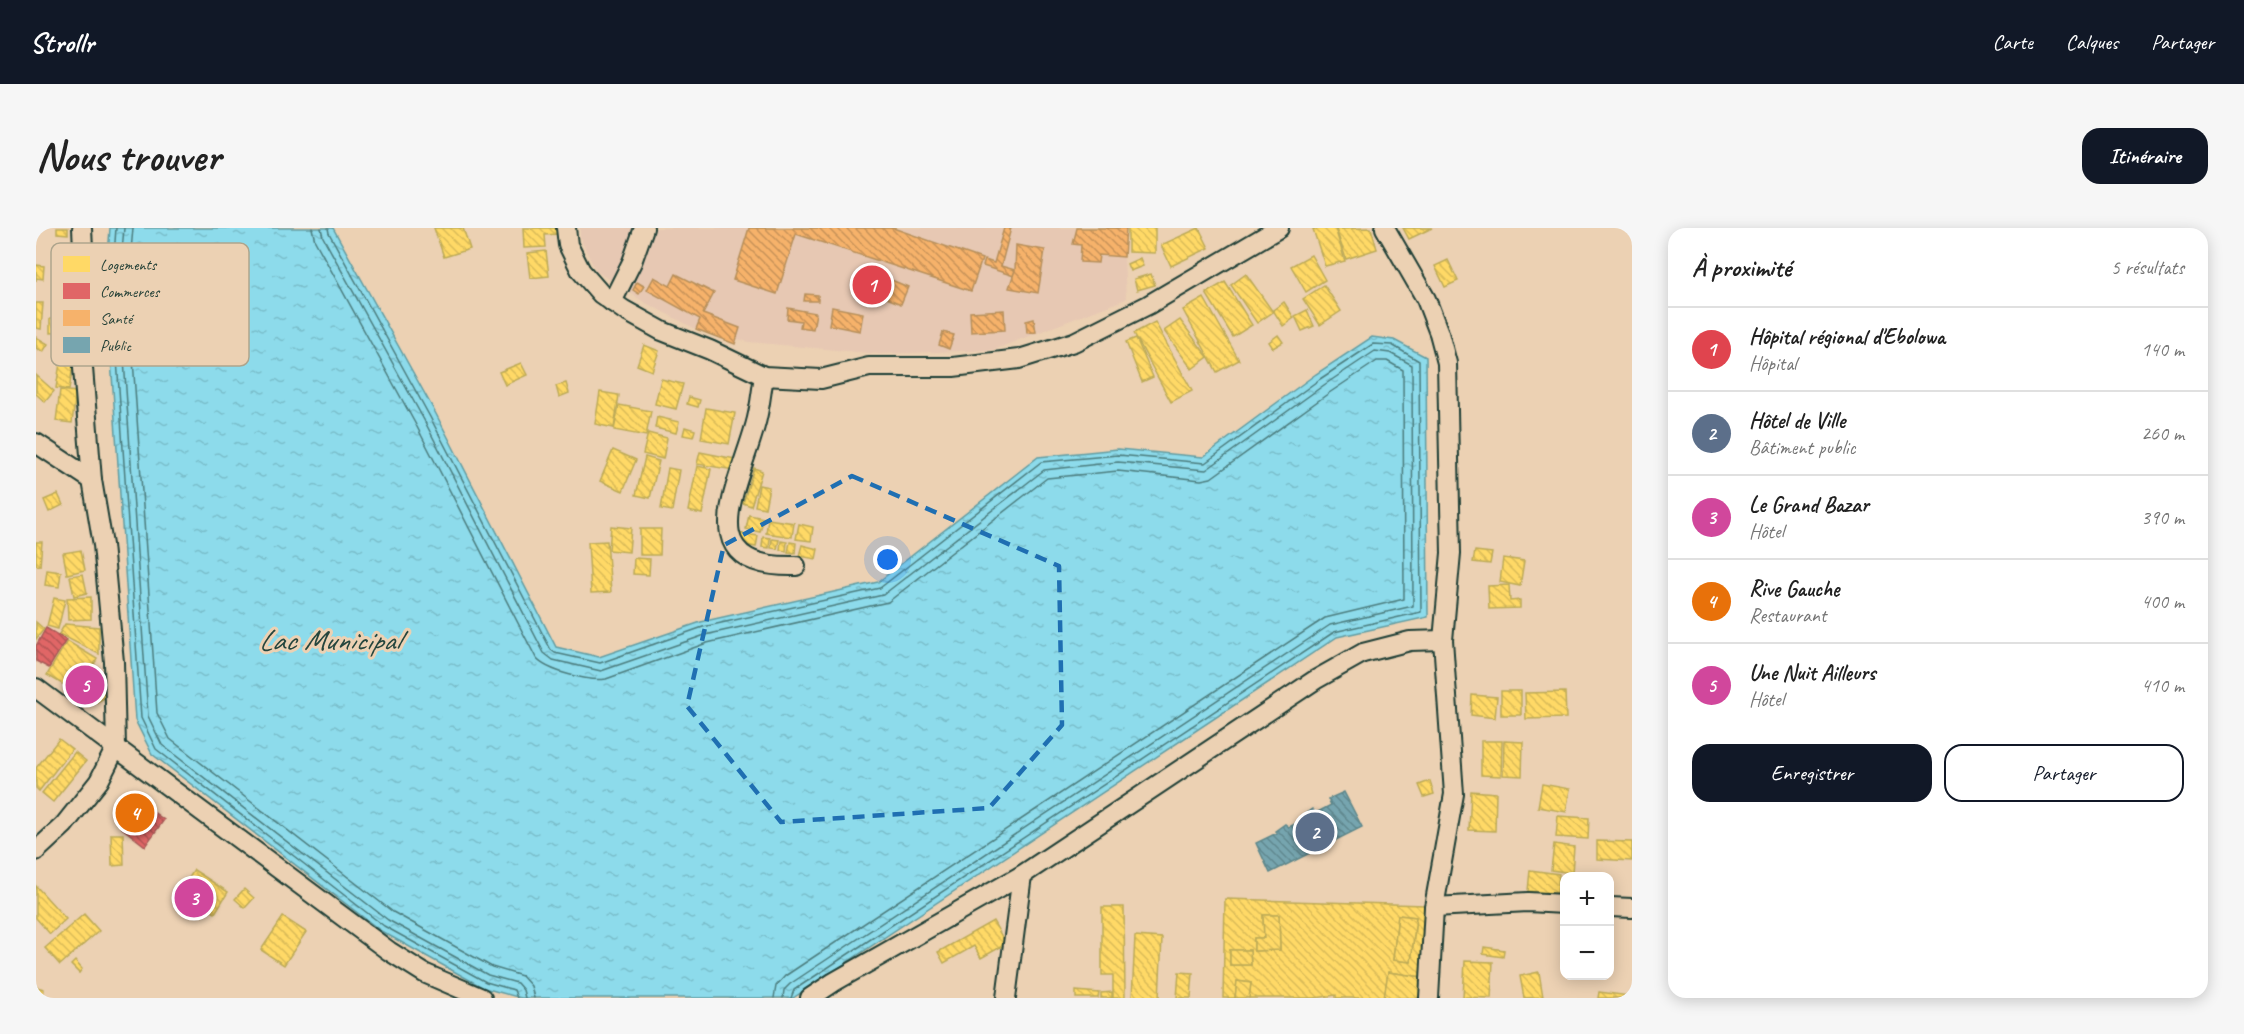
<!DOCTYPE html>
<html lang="fr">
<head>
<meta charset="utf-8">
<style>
	:root { --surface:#fff; --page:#f6f6f6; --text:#222; --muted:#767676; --line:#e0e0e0; --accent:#111827 }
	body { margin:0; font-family:Caveat,sans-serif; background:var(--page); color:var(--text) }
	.controls { position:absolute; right:18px; bottom:18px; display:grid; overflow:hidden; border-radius:12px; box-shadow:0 3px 15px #0003 }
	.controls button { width:54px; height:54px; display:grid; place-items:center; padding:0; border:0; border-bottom:2px solid var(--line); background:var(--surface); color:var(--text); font:30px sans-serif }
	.you { position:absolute; left:852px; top:332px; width:21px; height:21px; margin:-15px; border:4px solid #fff; border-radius:50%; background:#1a73e8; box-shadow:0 0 0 9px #1a73e833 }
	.badge { display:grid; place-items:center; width:39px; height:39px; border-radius:50%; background:var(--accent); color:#fff; font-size:20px; font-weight:700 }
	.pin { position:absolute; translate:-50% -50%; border:3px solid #fff; box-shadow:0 2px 6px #0006 }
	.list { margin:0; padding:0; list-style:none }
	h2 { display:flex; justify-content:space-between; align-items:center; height:78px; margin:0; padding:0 24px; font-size:26px }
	h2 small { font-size:20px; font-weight:400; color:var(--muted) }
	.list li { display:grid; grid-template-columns:39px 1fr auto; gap:18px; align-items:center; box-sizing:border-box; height:84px; padding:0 24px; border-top:2px solid var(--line) }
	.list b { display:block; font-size:22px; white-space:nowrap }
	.list p { margin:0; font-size:20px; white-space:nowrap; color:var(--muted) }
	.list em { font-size:20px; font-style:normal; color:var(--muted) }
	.actions { display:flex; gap:12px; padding:18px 24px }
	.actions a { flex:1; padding:14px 0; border:2px solid var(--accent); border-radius:18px; text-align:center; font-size:21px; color:var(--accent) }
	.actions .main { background:var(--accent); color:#fff }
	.map { position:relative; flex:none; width:1596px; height:770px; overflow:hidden; border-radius:18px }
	header { display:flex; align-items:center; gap:36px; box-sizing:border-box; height:84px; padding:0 30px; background:var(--accent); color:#fff }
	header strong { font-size:28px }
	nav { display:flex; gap:33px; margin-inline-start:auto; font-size:21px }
	.intro { display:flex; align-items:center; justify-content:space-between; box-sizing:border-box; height:144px; padding:0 36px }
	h1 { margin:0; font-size:42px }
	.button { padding:15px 27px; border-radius:18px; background:var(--accent); color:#fff; font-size:21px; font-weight:700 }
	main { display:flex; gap:36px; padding:0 36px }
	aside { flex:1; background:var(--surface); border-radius:18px; box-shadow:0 3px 15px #0003 }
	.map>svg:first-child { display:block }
</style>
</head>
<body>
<header>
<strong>Strollr</strong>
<nav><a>Carte</a><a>Calques</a><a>Partager</a></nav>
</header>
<div class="intro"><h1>Nous trouver</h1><a class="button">Itinéraire</a></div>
<main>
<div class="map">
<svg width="1596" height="770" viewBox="0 0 1596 770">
	<defs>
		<pattern id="water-ripples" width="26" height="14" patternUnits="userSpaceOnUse" patternTransform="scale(1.5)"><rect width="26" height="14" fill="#8ddbeb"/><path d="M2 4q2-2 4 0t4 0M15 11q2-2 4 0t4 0" fill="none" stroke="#79bdca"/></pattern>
		<pattern id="homes-back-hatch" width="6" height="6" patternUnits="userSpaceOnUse" patternTransform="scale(1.5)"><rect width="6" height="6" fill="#ffd966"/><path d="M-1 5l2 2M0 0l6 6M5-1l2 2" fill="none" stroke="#dabb59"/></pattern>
		<pattern id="shops-back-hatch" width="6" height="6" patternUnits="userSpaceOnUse" patternTransform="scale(1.5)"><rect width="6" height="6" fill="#e06666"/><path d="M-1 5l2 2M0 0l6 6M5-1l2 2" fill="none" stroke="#b55555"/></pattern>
		<pattern id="health-back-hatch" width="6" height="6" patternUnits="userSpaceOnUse" patternTransform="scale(1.5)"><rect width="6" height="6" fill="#f6b26b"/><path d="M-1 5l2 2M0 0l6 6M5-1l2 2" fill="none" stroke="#c79259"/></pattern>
		<pattern id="public-back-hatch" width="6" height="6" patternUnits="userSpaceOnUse" patternTransform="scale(1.5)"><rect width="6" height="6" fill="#76a5af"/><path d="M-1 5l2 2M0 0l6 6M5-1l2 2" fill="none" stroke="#60888f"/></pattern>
	</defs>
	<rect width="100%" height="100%" fill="#ecd1b3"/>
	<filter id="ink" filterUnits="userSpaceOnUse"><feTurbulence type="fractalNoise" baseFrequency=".0167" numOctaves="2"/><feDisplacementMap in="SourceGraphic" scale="12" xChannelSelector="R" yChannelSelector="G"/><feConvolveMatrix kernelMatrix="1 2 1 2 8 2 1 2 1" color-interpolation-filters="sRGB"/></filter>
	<g filter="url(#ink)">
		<path fill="#e7c8b3" d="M544,0h546l-2,29 2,42 -133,51 -114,4 -130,-12 -11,-3 -3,5 -39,-15 -52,-27 -48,-31 -16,-33z"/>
		<path fill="url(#water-ripples)" stroke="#619ca2" stroke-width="1.5" d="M74,0h223l103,186 120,233 43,10 102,-35 177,-40 160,-125 80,-8 85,8 113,-83 56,-37 22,3 32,17 2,260 -91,20 -544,361h-272l-37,-10 -103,-57 -229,-177 -17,-34 -29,-436z"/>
		<g fill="url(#homes-back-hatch)" stroke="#bcaa57" stroke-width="1.5" fill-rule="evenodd">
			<path d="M21,0h11v6l-11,-1z"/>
			<path d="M398,0h29l7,21 -26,8z"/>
			<path d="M487,0h35v6l-13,1 1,12 -22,1z"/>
			<path d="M1092,0h27v25l-27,-1z"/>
			<path d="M1163,0l10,20 -38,18 -10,-21z"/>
			<path d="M1299,0l10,33 -20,5 -12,-37z"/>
			<path d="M1335,0l6,21 -31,10 -10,-30z"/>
			<path d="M1367,0h29l-23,11z"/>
			<path d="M510,23l3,25 -19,2 -3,-25z"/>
			<path d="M1275,27l14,25 -19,12 -15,-26z"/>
			<path d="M1104,30l3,8 -13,5 -3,-7z"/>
			<path d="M1412,32l10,21 -13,6 -10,-21z"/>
			<path d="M0,37l8,1 -1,13 -7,-1v3z"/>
			<path d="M1115,46l4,11 -18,5 -3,-11z"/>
			<path d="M1210,46l27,38 -16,11 -26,-38z"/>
			<path d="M1189,54l27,43 -19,12 -27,-44z"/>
			<path d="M1288,57l17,26 -21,14 -17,-26z"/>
			<path d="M1168,70l35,62 -22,12 -34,-62z"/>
			<path d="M1248,74l10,16 -11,8 -10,-16z"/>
			<path d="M0,75h7l-2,26 -5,-1z"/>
			<path d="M1271,82l7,16 -12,5 -7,-15z"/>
			<path d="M14,91h20v13l-20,1z"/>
			<path d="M1144,92l28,37 -16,12 -28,-38z"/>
			<path d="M1119,94l37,69 -21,11 -37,-69z"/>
			<path d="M1242,107l5,7 -10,6 -4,-6z"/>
			<path d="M0,109l12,7 -5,8 -7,-4z"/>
			<path d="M1100,110l17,39 -11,5 -16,-40z"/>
			<path d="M608,117l15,6 -7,20 -15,-6z"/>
			<path d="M25,129l13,2 -5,31 -13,-2z"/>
			<path d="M485,135l6,12 -22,10 -6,-13z"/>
			<path d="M0,147l18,16 -9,11 -9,-8z"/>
			<path d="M625,151l22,5 -7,25 -21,-5z"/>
			<path d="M530,155l3,10 -10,4 -3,-11z"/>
			<path d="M24,162l16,2 -4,31 -16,-2z"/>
			<path d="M564,164l19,3 -5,33 -19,-4z"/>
			<path d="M653,169l11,3 -2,7 -11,-3z"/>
			<path d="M583,177l32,6 -5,25 -32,-6z"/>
			<path d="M670,180l29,5 -6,31 -28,-5z"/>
			<path d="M621,189l22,5 -3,11 -21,-5z"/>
			<path d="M649,199l10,3 -2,7 -10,-2z"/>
			<path d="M612,205l19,5 -4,21 -20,-5z"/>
			<path d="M577,222l23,10 -13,31 -23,-10z"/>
			<path d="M664,224l36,7 -2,11 -37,-6z"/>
			<path d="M609,229l14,4 -9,37 -14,-3z"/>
			<path d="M661,238l14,3 -9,45 -14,-3z"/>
			<path d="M632,240l11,2 -7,41 -11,-2z"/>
			<path d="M718,240l8,3 -11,35 -8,-3z"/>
			<path d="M723,257l10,2 -4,21 -10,-2z"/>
			<path d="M22,266l5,11 -14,7 -5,-12z"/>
			<path d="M713,287l15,3 -4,14 -14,-3z"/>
			<path d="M732,291l26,4 -2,14 -26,-4z"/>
			<path d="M763,296l14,3 -2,14 -15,-2z"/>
			<path d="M575,298l20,2 -2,24 -20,-2z"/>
			<path d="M604,301h21l-1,26h-20z"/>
			<path d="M701,305l21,3 -2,11 -21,-4z"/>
			<path d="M727,309l7,1 -1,10 -7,-1z"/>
			<path d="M736,311l7,1 -2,9 -6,-1z"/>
			<path d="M571,313l4,51 -20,1 -3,-51z"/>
			<path d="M745,313l6,1 -1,9 -6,-1z"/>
			<path d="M0,314h6l-2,24 -4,-1z"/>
			<path d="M754,314l6,1 -1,10 -7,-1z"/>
			<path d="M766,317l16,4 -2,10 -17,-3z"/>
			<path d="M45,322l4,20 -18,4 -4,-21z"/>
			<path d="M1439,323l17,2 -2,11 -17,-2z"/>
			<path d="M598,330l16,1 -1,16 -16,-1z"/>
			<path d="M1467,330l21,3 -4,25 -20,-4z"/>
			<path d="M11,342l14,2 -2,15 -14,-2z"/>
			<path d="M47,346l4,19 -13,3 -4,-20z"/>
			<path d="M1473,357l1,16 10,-1v8l-31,1 -1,-23z"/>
			<path d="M55,369v22l-23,1 -1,-22z"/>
			<path d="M18,370l11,2 -7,29 -11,-3z"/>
			<path d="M0,394l8,7 -8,10z"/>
			<path d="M29,396l34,3v27l-40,-20z"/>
			<path d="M31,413l30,18 -18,35 -32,-19z"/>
			<path d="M62,454l8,15 -14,8 -8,-15z"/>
			<rect x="1465" y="463" width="20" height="24"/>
			<path d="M1529,464l1,26 -40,1 -1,-26z"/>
			<path d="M1436,467l25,2 -2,21 -24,-3z"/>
			<path d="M23,511l13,10 -33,42 -3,-3v-20z"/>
			<path d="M1445,513h21l-1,35 -20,-1z"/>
			<path d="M1468,513l19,1 -1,34 -19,-1z"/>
			<path d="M39,524l11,9 -33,41 -11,-9z"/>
			<path d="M1394,553l4,13 -10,3 -5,-12z"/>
			<path d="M1506,556l28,5 -4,23 -28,-5z"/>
			<path d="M1435,563l25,2 -1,38 -26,-1z"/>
			<path d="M1522,588l31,2 -1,21 -32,-2z"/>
			<path d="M75,606h12l1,31 -12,1z"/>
			<path d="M1561,613l35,1v19l-35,-2z"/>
			<path d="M1518,616l20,3 -2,26 -21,-3z"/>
			<path d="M158,642l34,22 -13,21 -35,-21z"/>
			<path d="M1494,642l29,4 -2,20 -29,-3z"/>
			<path d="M0,658l30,33 -16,15 -14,-16z"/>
			<path d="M208,661l10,9 -9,10 -10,-9z"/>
			<path d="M1189,671l200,6 -2,93h-4l3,-21 -34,-5 -4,26h-48v-3l-21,3h-66l2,-15 -14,-2 -2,17h-12zM1227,687h16l1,35 -26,1v-13h10zM1362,687l18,2 -5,45 -18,-2zM1194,722h20l1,15h-21z"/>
			<path d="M1066,679h22l1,91h-12v-23h-11z"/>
			<path d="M48,686l15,17 -39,34 -15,-17z"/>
			<path d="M1227,687h16l1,35 -26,1v-13h10z"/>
			<path d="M1362,687l18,2 -5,45 -18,-2z"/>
			<path d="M247,689l23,15 -22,33 -23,-15z"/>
			<path d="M957,693l13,23 -25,14 -7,-12 -30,17 -6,-11z"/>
			<path d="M1099,708l27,2 -3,60h-27z"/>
			<path d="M1448,719l20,3 -1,7 -20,-3z"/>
			<path d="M1194,722h20l1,15h-21z"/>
			<path d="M39,733l7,8 -3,4 -8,-8z"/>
			<path d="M1429,733l28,1 -2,36 -28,-1z"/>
			<path d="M1143,744l14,1 -2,25h-14z"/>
			<path d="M1352,744l34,5 -3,21h-35z"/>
			<path d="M1503,744l4,25 -19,1 -4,-22z"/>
			<path d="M1201,753l14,2 -2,15h-14z"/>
			<path d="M1,759l7,2 -1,9h-7z"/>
			<path d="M1040,763l23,2 -1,5h-22z"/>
			<path d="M1076,764v6h-11v-5z"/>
			<path d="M1563,764l31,4 -1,2h-31z"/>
		</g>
		<g fill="url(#shops-back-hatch)" stroke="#a65a57" stroke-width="1.5">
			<path d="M10,400l20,12 -17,28 -13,-7v-15z"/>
			<path d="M104,574l24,18 -19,26 -24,-19z"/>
		</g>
		<g fill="url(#health-back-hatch)" stroke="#b68f5a" stroke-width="1.5">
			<path d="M713,0h144l89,31 -11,32 -175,-57 -19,60 -44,-14z"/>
			<path d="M968,0h7l-10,38 14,4 -1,6 -31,-10 2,-6 9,3z"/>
			<path d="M1041,0h49l-2,29 -25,-2 -1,8 -18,-1 1,-17 -8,-1z"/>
			<path d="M980,17l29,5 -7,43 -29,-5 6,-18z"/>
			<path d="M827,40l45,19 -7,17 -45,-19z"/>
			<path d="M640,46l38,19 -11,21 37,14 -5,16 -39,-15 4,-10 -53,-29 7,-13 16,9z"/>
			<path d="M601,54l7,4 -5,8 -6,-4z"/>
			<path d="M769,66l13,1v6h-14z"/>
			<path d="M796,79l31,6 -3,18 -31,-6z"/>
			<path d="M752,80l28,5 -3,16 -13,-2 1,-6 -14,-2z"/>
			<path d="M968,82l1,20 -34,2 -1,-20z"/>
			<path d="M998,91l2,13 -9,1 -1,-12z"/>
			<path d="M907,104l11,3 -5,14 -10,-4z"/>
		</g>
		<path fill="url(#public-back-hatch)" stroke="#5c868a" stroke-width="1.5" d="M1308,564l18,35 -92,46 -14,-30 21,-10 -2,-2 10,-7 4,3 16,-8 -3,-3 10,-7 4,4 15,-8 -3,-6z"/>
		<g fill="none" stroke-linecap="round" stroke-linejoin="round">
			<g stroke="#4b7c7d" stroke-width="1.5">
				<path d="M80,0l-4,56 29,434 15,31 228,177 102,56 28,8 3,8"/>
				<path d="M88,0l-5,57 29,431 14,29 226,175 100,55 29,8 6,7 2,8"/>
				<path d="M97,0l-5,57 29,428 13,26 223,173 99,55 30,9 9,10 3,12"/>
				<path d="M276,0l3,13 101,184 120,233c10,13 54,24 70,21l101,-36 181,-41 159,-124 71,-7 83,9 10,-2 118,-85 48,-32h10l16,9 1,229 -79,19 -540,358 -9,10 -2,12"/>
				<path d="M285,0l2,9 101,183 120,233 9,7 48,11 104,-36 178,-40 161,-125 74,-8 88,8 118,-85 51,-34 15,2 22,12 1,241 -83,19 -540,359 -6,6 -1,8"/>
				<path d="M292,0l1,5 101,184 121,233 4,3 45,10 103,-36 177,-39 161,-126 77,-7 87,8 115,-84 53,-35 19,1 27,16 2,251 -87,20 -540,358 -3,8"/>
			</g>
			<defs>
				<g id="minor">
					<path d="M530,0l2,17 13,26 20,23 23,16 38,21 48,19 54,26 57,3 48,-12h84l66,-8 55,-17 74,-37 131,-77"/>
					<path d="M1349,0l41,71 13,34 8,30 4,190 -8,87 11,154 -20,113 -5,91"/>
					<path d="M576,74l20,-40 12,-34"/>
					<path d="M728,148c-3,17 -4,34 -9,50 -17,62 -66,143 41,140"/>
					<path d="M0,215l56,37"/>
					<path d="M0,460l353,263 35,22 58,25"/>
					<path d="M0,623l28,-26 35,-44 17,-34 -2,-85 -11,-117 -11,-65 -9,-112 1,-100 -2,-40"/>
					<path d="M1398,679l94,-5 36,2"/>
					<path d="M1574,679l22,1"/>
					<path d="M774,770l24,-16 188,-107 293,-195 48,-27 47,-12 33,-1"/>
					<path d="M970,770l16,-123"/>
				</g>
			</defs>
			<use href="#minor" stroke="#1f3d34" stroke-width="22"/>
			<use href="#minor" stroke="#ecd1b3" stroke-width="18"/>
		</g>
	</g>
	<path fill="none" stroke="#1f6fb2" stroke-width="4.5" stroke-dasharray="12 8" stroke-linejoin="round" d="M816,248l207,90 3,159 -73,83 -208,14 -94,-116 37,-161z"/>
	<g text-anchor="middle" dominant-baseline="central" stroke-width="6" stroke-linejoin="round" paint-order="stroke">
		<g font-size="30" font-style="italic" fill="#24453d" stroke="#ecd1b3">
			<text x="293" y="412">Lac Municipal</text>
		</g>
	</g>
	<rect x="15" y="15" width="198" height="123" rx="9" fill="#ecd1b3" stroke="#aea58d" stroke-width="1.5"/>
	<rect x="27" y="28" width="27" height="16" fill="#ffd966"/>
	<rect x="27" y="55" width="27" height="16" fill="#e06666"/>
	<rect x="27" y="82" width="27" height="16" fill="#f6b26b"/>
	<rect x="27" y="109" width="27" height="16" fill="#76a5af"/>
	<g font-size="16" fill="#1f3d34">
		<text x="64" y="42">Logements</text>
		<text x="64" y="69">Commerces</text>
		<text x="64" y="96">Santé</text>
		<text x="64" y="123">Public</text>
	</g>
</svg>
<div class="controls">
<button>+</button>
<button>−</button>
</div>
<div class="you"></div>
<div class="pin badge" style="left:836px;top:57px;background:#e0444e">1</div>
<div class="pin badge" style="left:1279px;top:604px;background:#5c6f8a">2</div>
<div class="pin badge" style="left:158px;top:670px;background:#d1479c">3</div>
<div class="pin badge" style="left:99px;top:585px;background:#e8710a">4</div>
<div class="pin badge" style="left:49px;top:457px;background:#d1479c">5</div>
</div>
<aside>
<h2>À proximité<small>5 résultats</small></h2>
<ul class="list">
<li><span class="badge" style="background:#e0444e">1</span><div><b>Hôpital régional d'Ebolowa</b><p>Hôpital</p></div><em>140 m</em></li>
<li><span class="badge" style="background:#5c6f8a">2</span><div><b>Hôtel de Ville</b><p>Bâtiment public</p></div><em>260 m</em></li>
<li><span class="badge" style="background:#d1479c">3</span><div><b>Le Grand Bazar</b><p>Hôtel</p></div><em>390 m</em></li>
<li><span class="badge" style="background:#e8710a">4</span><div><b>Rive Gauche</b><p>Restaurant</p></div><em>400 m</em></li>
<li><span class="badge" style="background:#d1479c">5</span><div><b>Une Nuit Ailleurs</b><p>Hôtel</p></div><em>410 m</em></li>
</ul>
<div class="actions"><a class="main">Enregistrer</a><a>Partager</a></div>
</aside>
</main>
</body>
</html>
